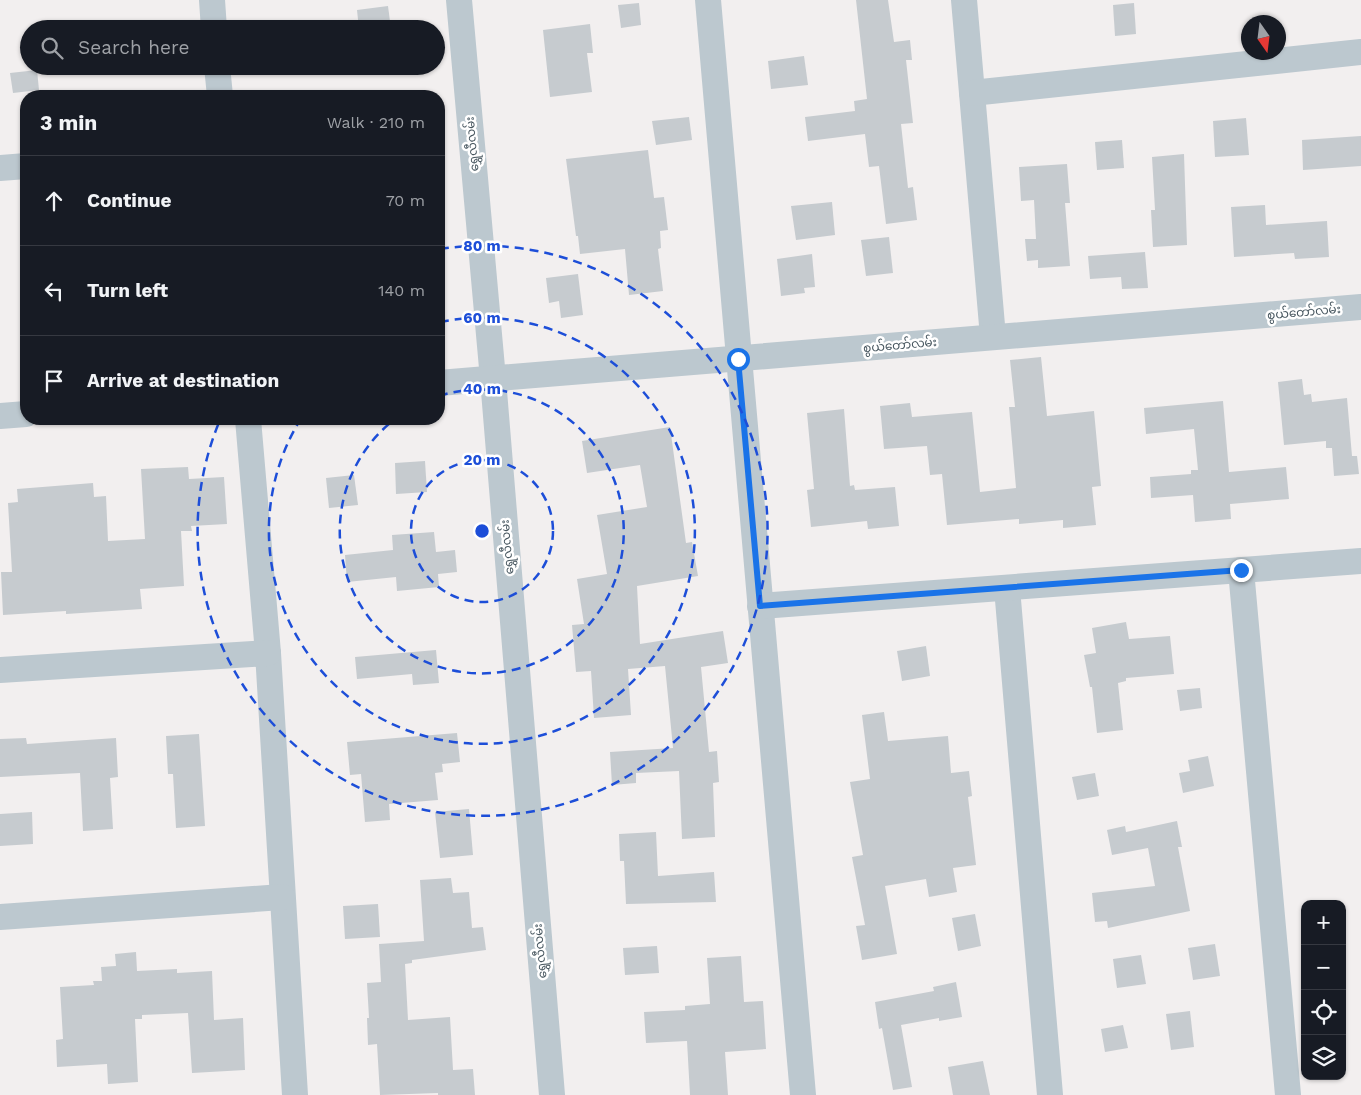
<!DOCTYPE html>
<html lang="en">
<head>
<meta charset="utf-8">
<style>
	:root { --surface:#171b24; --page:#242831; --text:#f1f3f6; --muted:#9ea1a6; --line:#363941 }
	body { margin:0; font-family:"Work Sans","Noto Sans Myanmar",sans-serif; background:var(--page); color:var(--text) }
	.controls { position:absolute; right:15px; bottom:15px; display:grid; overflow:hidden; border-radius:10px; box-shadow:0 1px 4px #0004 }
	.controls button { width:45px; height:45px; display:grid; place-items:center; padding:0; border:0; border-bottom:1px solid var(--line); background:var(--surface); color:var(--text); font:25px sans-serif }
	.compass { position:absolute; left:1241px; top:15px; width:45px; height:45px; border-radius:50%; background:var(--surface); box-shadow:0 1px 4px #0004; rotate:166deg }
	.stop { position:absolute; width:15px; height:15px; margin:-11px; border:4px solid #1a73e8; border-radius:50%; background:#fff }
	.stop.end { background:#1a73e8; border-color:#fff; box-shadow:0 1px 5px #0008 }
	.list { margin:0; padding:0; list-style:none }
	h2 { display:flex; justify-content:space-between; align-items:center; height:65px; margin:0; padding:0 20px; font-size:21px }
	h2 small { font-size:16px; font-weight:400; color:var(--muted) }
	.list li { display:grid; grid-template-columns:32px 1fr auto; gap:15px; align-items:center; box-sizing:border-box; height:90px; padding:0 20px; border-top:1px solid var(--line) }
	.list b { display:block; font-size:19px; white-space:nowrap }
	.list em { font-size:16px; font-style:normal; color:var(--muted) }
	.icon { flex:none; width:28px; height:28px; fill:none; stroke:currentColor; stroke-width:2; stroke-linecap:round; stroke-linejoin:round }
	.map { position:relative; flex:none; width:1361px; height:1095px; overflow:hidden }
	.search { position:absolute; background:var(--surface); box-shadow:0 1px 4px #0004; left:20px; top:20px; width:425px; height:55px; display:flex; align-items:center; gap:12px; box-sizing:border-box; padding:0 18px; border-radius:28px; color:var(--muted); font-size:19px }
	.panel { position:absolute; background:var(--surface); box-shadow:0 1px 4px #0004; left:20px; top:90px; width:425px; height:335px; border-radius:20px }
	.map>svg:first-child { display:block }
</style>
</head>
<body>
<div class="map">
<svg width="1361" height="1095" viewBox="0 0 1361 1095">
	<rect width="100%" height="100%" fill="#f2efef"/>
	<g fill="#c6cbcf">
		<path d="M856,0h32l6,42 16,-2 2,20h-6l7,63 -12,1 7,64 5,-1 4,33 -31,4 -7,-58 -10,1 -4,-33 -57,7 -3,-24 50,-6 -1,-10 13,-2z"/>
		<path d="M639,3l2,22 -20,3 -3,-23z"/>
		<path d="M1134,3l2,31 -21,2 -2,-31z"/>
		<path d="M388,6l3,23h-32l-2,-19z"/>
		<path d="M590,24l3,29h-6l5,39 -42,5 -7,-67z"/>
		<path d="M804,56l4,29 -37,4 -3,-28z"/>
		<path d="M37,70l2,20 -26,3 -3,-20z"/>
		<path d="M689,117l3,23 -36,5 -4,-24z"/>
		<path d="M1246,118l3,37 -34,2 -2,-36z"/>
		<path d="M1361,136v30l-58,4 -1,-30z"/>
		<path d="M1122,140l2,28 -27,2 -2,-28z"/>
		<path d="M648,150l6,48 10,-1 4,33 -8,1 1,17 -3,1 5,42 -34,4 -4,-46 -45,5 -2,-18h-2l-10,-77z"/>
		<path d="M1184,154l3,91 -34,2 -2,-37h4l-3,-53z"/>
		<path d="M1067,164l3,39h-5l5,63 -32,2v-8l-11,1 -2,-22h11l-2,-39 -13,1 -2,-34z"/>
		<path d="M832,202l3,33 -39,5 -5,-34z"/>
		<path d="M1265,205l1,20 61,-4 2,36 -34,2 -1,-6 -60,4 -3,-50z"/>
		<path d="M889,237l4,36 -27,3 -5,-36z"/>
		<path d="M1145,252l3,36 -26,1 -1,-12 -31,2 -2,-23z"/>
		<path d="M812,254l3,33 -11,1 1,5 -24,3 -4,-37z"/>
		<path d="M578,274l5,41 -22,3 -2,-17 -10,2 -3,-25z"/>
		<path d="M1041,357l6,59 47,-5 7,75 -9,1 4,38 -33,3v-8l-44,4v-5l-72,6 -5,-51 -12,1 -3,-29 -43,3 -4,-43 30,-3 2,14 60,-5 8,80 36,-4 -7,-81h6l-5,-47z"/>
		<path d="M1302,379l2,16 7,-1 1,8 35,-4 5,58h5l2,18 -25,2 -2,-28h-6v-7l-42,4 -6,-63z"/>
		<path d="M1223,401l6,71 57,-5 3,32 -59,5 1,15 -36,3 -2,-27 -42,3 -1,-21 41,-3v-4h7l-4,-41 -48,5 -2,-26z"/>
		<path d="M844,409l6,77 4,-1 1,5 40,-3 4,39 -31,3 -1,-8 -56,6 -4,-37 7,-1 -7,-76z"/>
		<path d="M670,427l16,116 6,-1 6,34 -61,10 3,58 83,-13 5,32 -27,4 8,85 8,-1 2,31 -6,1 2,54 -33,2 -3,-68 -43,2v10l-24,2 -2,-33 63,-4 -8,-82 -37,3 3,46 -37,3 -3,-47 -15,1 -4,-47 12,-1 -7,-45 30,-5 -10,-59 50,-8 -7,-42 -53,8 -5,-32z"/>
		<path d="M425,461l2,31 -31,2 -1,-31z"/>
		<path d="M188,467l1,12 35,-2 3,47 -36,2 1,5h-11l3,55 -44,3 2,20 -76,5v-3l-63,4 -2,-43h11l-4,-69 10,-1 -1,-13 76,-6 1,14 12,-1 2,45 37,-2 -4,-70z"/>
		<path d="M354,475l4,30 -29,3 -3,-30z"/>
		<path d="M434,532l2,20 19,-2 2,22 -19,2 1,13 -42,4 -1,-14 -49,5 -2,-27 48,-5 -1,-15z"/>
		<path d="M1126,622l3,17 41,-3 4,38 -48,4v3l-8,2 5,47 -26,3 -5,-46h-2l-6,-32 12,-2 -4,-25z"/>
		<path d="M926,646l4,30 -28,5 -5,-30z"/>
		<path d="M436,650l3,33 -26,2 -1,-11 -55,5 -2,-22z"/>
		<path d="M1200,688l2,20 -22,3 -3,-21z"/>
		<path d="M884,712l4,29 60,-5 3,37 18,-2 3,25 -4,1 8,68 -23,3 4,24 -28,5 -3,-18 -41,7 12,68 -35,6 -6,-34 9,-1 -13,-68 11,-2 -13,-73 20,-3 -8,-64z"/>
		<path d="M457,733l3,29 -18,2 1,8 -8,1 3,27 -49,4 1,16 -25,2 -4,-48 -11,1 -3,-33z"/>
		<path d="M199,734l6,92 -29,2 -3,-54h-5l-2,-38z"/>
		<path d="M26,738l1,6 89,-6 2,39 -8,1 3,51 -30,2 -3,-58 -80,4v-38z"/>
		<path d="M1208,756l6,30 -31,7 -4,-20 11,-2 -2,-11z"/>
		<path d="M1095,773l4,23 -22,4 -5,-23z"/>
		<path d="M469,809l4,46 -33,3 -5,-46z"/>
		<path d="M32,812l1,32 -33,2v-32z"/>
		<path d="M1177,821l5,26h-4l12,64 -82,17 -1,-7 -12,1 -3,-29 63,-7 -7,-38 -36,7 -5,-25 18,-4 1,6z"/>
		<path d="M656,832l2,44 56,-4 2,30 -90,2 -2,-43h-4l-1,-27z"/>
		<path d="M451,878l2,15 16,-1 3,36 11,-1 3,23 -74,10v3l-7,1 3,56 42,-3 3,53 20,-1 2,26h-37v-2l-58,2 -3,-51 -9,1 -1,-27h2l-2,-35 14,-1 -2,-38 45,-3 -4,-61z"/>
		<path d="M378,904l2,33 -35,2 -2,-33z"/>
		<path d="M975,914l6,32 -23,5 -6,-33z"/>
		<path d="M1215,944l5,32 -27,4 -5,-32z"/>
		<path d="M657,946l2,27 -34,2 -2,-27z"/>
		<path d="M136,952l1,19 40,-2v4l35,-2 2,49 29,-2 2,52 -53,3 -4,-60 -46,2v4h-7l3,63 -30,2 -1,-20 -50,3 -1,-27 7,-1 -3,-52 34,-2 -1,-4h9l-1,-14 15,-1 -1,-12z"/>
		<path d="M1141,955l5,29 -29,4 -4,-29z"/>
		<path d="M741,956l3,46 19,-1 3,48 -41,3 3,43h-38l-3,-54 -41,2 -2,-31 41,-2v-4l25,-2 -3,-46z"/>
		<path d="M956,982l6,35 -23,4v-3l-38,7 11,62 -19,3 -11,-62 -3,1 -4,-27 59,-11 -1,-4z"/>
		<path d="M1190,1011l4,36 -23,3 -5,-36z"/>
		<path d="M1123,1025l5,23 -23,4 -4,-23z"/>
		<path d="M983,1061l7,34h-37l-5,-28z"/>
	</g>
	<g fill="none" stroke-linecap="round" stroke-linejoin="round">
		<g stroke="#bcc8cf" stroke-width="26">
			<path d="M212,0l2,29"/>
			<path d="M459,0l34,379 59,716"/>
			<path d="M708,0l95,1095"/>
			<path d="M964,0l29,337"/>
			<path d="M217,66l3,30"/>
			<path d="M972,93l389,-41"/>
			<path d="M0,168l26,-2"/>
			<path d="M439,383l922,-76"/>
			<path d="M0,416l26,-2"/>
			<path d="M248,419l20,234 27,442"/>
			<path d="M1241,570l47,525"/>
			<path d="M1007,588l43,507"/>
			<path d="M760,606l601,-45"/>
			<path d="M0,670l268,-17"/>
			<path d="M0,917l282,-20"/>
		</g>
	</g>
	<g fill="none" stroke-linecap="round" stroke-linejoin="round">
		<path stroke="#1a73e8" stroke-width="6" d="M738,359l22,247 481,-36"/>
	</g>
	<g fill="none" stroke="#1d4ed8" stroke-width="2.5" stroke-dasharray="9 6">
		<circle cx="482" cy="531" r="71"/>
		<path d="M439 396A142 142 0 1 1 395 419"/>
		<path d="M440 322A213 213 0 1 1 300 420"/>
		<path d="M440 249A285 285 0 1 1 220 420"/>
	</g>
	<g text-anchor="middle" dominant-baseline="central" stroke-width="5" stroke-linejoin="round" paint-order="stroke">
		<g font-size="12" fill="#46555e" stroke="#fff">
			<text transform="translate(472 144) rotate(-95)">ရွှေလီလမ်း</text>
			<text transform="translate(1304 312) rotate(-5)">စွယ်တော်လမ်း</text>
			<text transform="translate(900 345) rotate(-5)">စွယ်တော်လမ်း</text>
			<text transform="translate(507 547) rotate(-95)">ရွှေလီလမ်း</text>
			<text transform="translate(540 951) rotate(-95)">ရွှေလီလမ်း</text>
		</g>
	</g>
	<circle cx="482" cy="531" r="8" fill="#1d4ed8" stroke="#fff" stroke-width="2.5"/>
	<g font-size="15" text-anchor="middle" font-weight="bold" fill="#1d4ed8" stroke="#fff" stroke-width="5" stroke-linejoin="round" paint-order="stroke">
		<text x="482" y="251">80 m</text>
		<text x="482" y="323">60 m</text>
		<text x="482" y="394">40 m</text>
		<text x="482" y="465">20 m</text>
	</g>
</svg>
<div class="controls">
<button>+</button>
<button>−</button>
<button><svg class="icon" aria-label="locate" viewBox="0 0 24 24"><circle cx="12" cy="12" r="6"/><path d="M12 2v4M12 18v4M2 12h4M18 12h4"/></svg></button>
<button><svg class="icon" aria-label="layers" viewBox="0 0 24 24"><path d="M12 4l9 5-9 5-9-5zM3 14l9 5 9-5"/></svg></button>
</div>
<svg class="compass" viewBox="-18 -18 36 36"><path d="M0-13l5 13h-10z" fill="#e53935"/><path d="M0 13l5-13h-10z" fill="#9ea1a6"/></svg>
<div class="stop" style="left:738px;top:359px"></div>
<div class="stop end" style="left:1241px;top:570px"></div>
<div class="search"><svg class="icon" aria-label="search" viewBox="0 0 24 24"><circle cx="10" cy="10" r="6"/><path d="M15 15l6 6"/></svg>Search here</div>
<section class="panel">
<h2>3 min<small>Walk · 210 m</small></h2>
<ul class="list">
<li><svg class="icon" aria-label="ahead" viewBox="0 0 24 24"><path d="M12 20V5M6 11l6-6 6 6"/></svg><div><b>Continue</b></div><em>70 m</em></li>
<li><svg class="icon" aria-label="left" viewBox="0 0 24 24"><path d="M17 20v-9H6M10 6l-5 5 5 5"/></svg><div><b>Turn left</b></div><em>140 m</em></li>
<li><svg class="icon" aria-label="arrive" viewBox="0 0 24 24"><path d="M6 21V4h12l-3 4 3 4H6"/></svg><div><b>Arrive at destination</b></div></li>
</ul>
</section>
</div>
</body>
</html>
